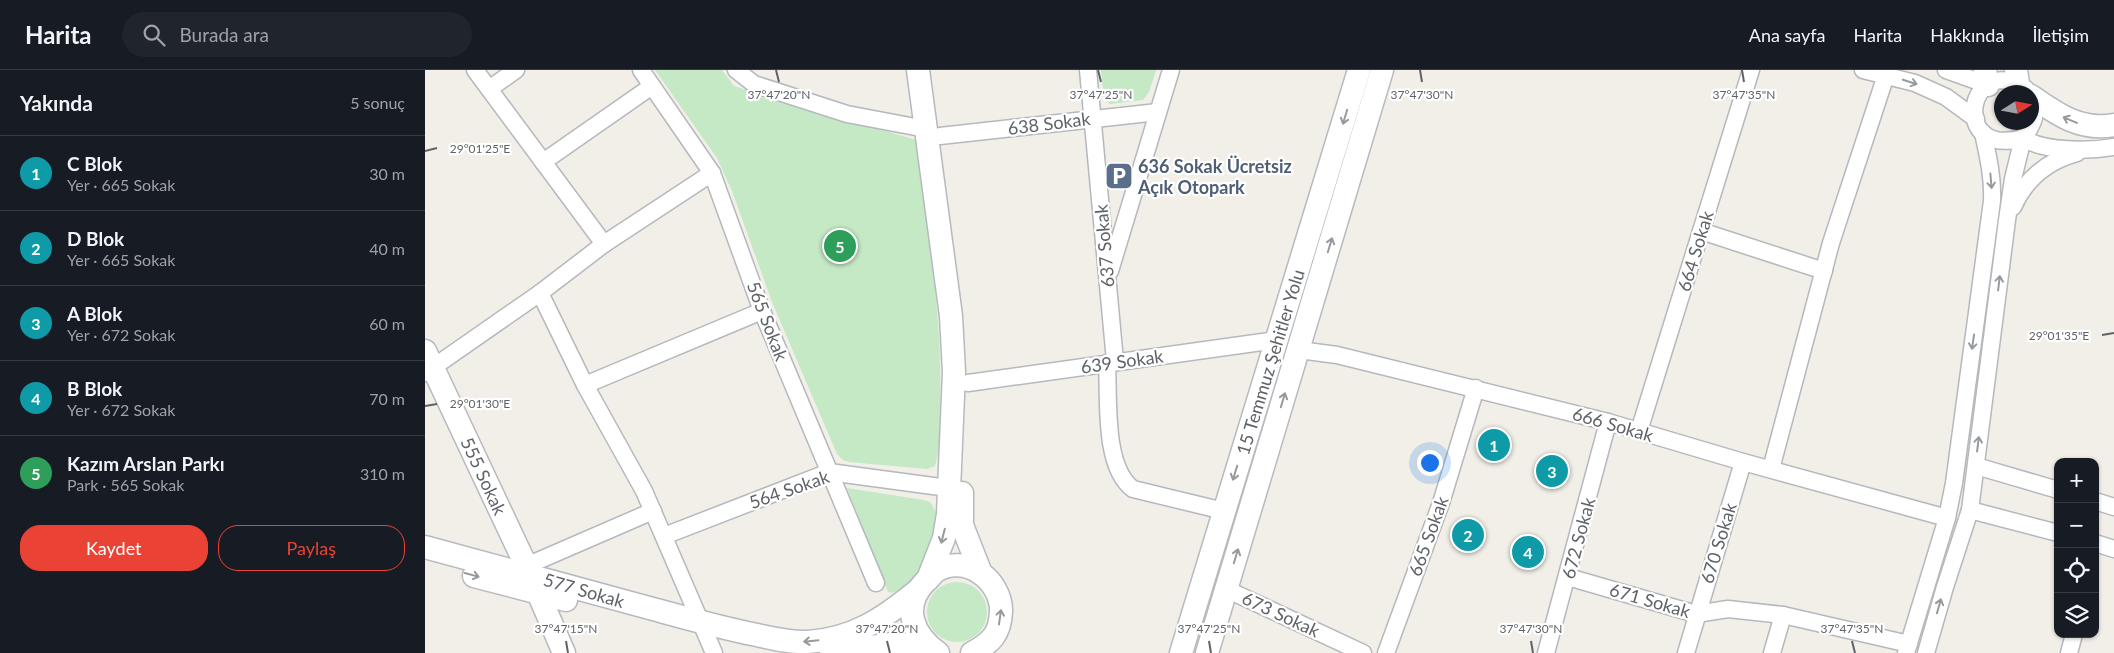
<!DOCTYPE html>
<html lang="tr">
<head>
<meta charset="utf-8">
<style>
	:root { --surface:#171b24; --page:#20242c; --text:#f1f3f6; --muted:#9ea1a6; --line:#363941; --accent:#ea4335 }
	body { margin:0; font-family:Lato,sans-serif; background:var(--page); color:var(--text) }
	.controls { position:absolute; right:15px; bottom:15px; display:grid; overflow:hidden; border-radius:10px; box-shadow:0 1px 4px #0004 }
	.controls button { width:45px; height:45px; display:grid; place-items:center; padding:0; border:0; border-bottom:1px solid var(--line); background:var(--surface); color:var(--text); font:25px sans-serif }
	.compass { position:absolute; left:1569px; top:15px; width:45px; height:45px; border-radius:50%; background:var(--surface); box-shadow:0 1px 4px #0004; rotate:79deg }
	.you { position:absolute; left:1004px; top:392px; width:18px; height:18px; margin:-12px; border:4px solid #fff; border-radius:50%; background:#1a73e8; box-shadow:0 0 0 8px #1a73e833 }
	.badge { display:grid; place-items:center; width:32px; height:32px; border-radius:50%; background:var(--accent); color:#fff; font-size:16px; font-weight:700 }
	.pin { position:absolute; translate:-50% -50%; border:2px solid #fff; box-shadow:0 1px 5px #0006 }
	.list { margin:0; padding:0; list-style:none }
	h2 { display:flex; justify-content:space-between; align-items:center; height:65px; margin:0; padding:0 20px; font-size:21px }
	h2 small { font-size:16px; font-weight:400; color:var(--muted) }
	.list li { display:grid; grid-template-columns:32px 1fr auto; gap:15px; align-items:center; box-sizing:border-box; height:75px; padding:0 20px; border-top:1px solid var(--line) }
	.list b { display:block; font-size:19px; white-space:nowrap }
	.list p { margin:0; font-size:16px; white-space:nowrap; color:var(--muted) }
	.list em { font-size:16px; font-style:normal; color:var(--muted) }
	.actions { display:flex; gap:10px; padding:15px 20px }
	.actions a { flex:1; padding:11px 0; border:1px solid var(--accent); border-radius:20px; text-align:center; font-size:18px; color:var(--accent) }
	.actions .main { background:var(--accent); color:#fff }
	.icon { flex:none; width:28px; height:28px; fill:none; stroke:currentColor; stroke-width:2; stroke-linecap:round; stroke-linejoin:round }
	.map { position:relative; flex:none; width:1689px; height:583px; overflow:hidden }
	header { display:flex; align-items:center; gap:30px; box-sizing:border-box; height:70px; padding:0 25px; background:var(--surface); border-bottom:1px solid var(--line) }
	header strong { font-size:24px }
	nav { display:flex; gap:28px; margin-inline-start:auto; font-size:18px }
	.search { width:350px; height:45px; background:var(--page); display:flex; align-items:center; gap:12px; box-sizing:border-box; padding:0 18px; border-radius:28px; color:var(--muted); font-size:19px }
	main { display:flex }
	aside { flex:1; background:var(--surface) }
	.map>svg:first-child { display:block }
</style>
</head>
<body>
<header>
<strong>Harita</strong>
<div class="search"><svg class="icon" aria-label="search" viewBox="0 0 24 24"><circle cx="10" cy="10" r="6"/><path d="M15 15l6 6"/></svg>Burada ara</div>
<nav><a>Ana sayfa</a><a>Harita</a><a>Hakkında</a><a>İletişim</a></nav>
</header>
<main>
<aside>
<h2>Yakında<small>5 sonuç</small></h2>
<ul class="list">
<li><span class="badge" style="background:#0f9aa8">1</span><div><b>C Blok</b><p>Yer · 665 Sokak</p></div><em>30 m</em></li>
<li><span class="badge" style="background:#0f9aa8">2</span><div><b>D Blok</b><p>Yer · 665 Sokak</p></div><em>40 m</em></li>
<li><span class="badge" style="background:#0f9aa8">3</span><div><b>A Blok</b><p>Yer · 672 Sokak</p></div><em>60 m</em></li>
<li><span class="badge" style="background:#0f9aa8">4</span><div><b>B Blok</b><p>Yer · 672 Sokak</p></div><em>70 m</em></li>
<li><span class="badge" style="background:#2e9e5b">5</span><div><b>Kazım Arslan Parkı</b><p>Park · 565 Sokak</p></div><em>310 m</em></li>
</ul>
<div class="actions"><a class="main">Kaydet</a><a>Paylaş</a></div>
</aside>
<div class="map">
<svg width="1689" height="583" viewBox="0 0 1689 583">
	<rect width="100%" height="100%" fill="#f1efe8"/>
	<g fill="#c5e8c5">
		<path d="M230,0h67l12,16 182,54c11,88 27,177 24,266 -1,20 1,41 -5,60l-8,3 -78,-7 -6,-2 -6,-6 -65,-152 -40,-111 -15,-33z"/>
		<path d="M676,0h55l-7,22 -6,8 -33,4 -6,-5z"/>
		<path d="M422,418l77,12 6,2c3,5 6,9 7,14 2,10 -9,44 -15,53 -5,9 -20,20 -30,24l-4,-1z"/>
		<circle cx="532" cy="542" r="30"/>
	</g>
	<g fill="none" stroke-linecap="round" stroke-linejoin="round">
		<defs>
			<g id="street">
				<path d="M50,0l129,174"/>
				<path d="M216,0l71,103 50,138 114,272"/>
				<path d="M311,0l18,14 93,30 79,15"/>
				<path d="M663,0l27,291"/>
				<path d="M1438,0l52,13 31,14 30,22"/>
				<path d="M1521,0l42,15"/>
				<path d="M64,19l27,-19"/>
				<path d="M1601,19c-6,-5 -11,-6 -18,-8 -43,-9 -52,76 15,57 10,-13 16,-25 8,-41"/>
				<path d="M515,66l218,-24"/>
				<path d="M118,92l109,-76"/>
				<path d="M1588,137c13,-29 34,-46 64,-54"/>
				<path d="M1276,161l123,40"/>
				<path d="M685,201l61,-201"/>
				<path d="M115,223l45,92 59,106 70,162"/>
				<path d="M874,280l38,5 271,67 135,40 204,56"/>
				<path d="M682,293c2,35 -4,104 26,126l91,22"/>
				<path d="M0,303l115,-80 64,-49 108,-71"/>
				<path d="M543,313l308,-43"/>
				<path d="M160,315l177,-74"/>
				<path d="M1214,361l112,-361"/>
				<path d="M1551,396l82,24"/>
				<path d="M1346,399l60,-226 55,-168"/>
				<path d="M1670,431l19,6"/>
				<path d="M1545,440l88,23"/>
				<path d="M239,466l165,-64 119,16"/>
				<path d="M1670,473l19,6"/>
				<path d="M101,496l127,-55"/>
				<path d="M1143,507l128,37 32,-5 55,6 126,29"/>
				<path d="M801,519l137,64"/>
				<path d="M961,583l55,-150 35,-115"/>
				<path d="M1121,583l62,-231"/>
				<path d="M1261,583l57,-191"/>
				<path d="M1347,583l11,-38"/>
				<path d="M1481,583l41,-135 7,-35 38,-282c1,-24 -4,-45 -9,-68"/>
				<path d="M1501,583l19,-66 25,-77 37,-290 6,-41 10,-41c21,14 67,13 91,9"/>
				<path d="M1644,583l5,-19"/>
			</g>
			<g id="secondary">
				<path d="M493,0l33,246 3,56 -6,142 -4,24 -16,41"/>
				<path d="M1560,0l3,15"/>
				<path d="M1591,0l2,13"/>
				<path d="M1606,26c27,19 50,35 83,29"/>
				<path d="M0,281l105,223 34,79"/>
				<path d="M537,423v32l18,46"/>
				<path d="M0,477c76,20 152,41 228,62 33,9 65,18 99,25 19,4 37,9 56,8 45,-3 75,-23 109,-51"/>
				<path d="M49,506l92,24"/>
				<path d="M406,583l61,-9 36,1"/>
				<path d="M513,583c-25,-18 -37,-46 -13,-71 4,-3 7,-8 11,-11 29,-18 66,9 65,41 -1,22 -10,31 -29,41"/>
				<path d="M756,583l178,-583"/>
				<path d="M782,583l175,-583"/>
			</g>
		</defs>
		<use href="#street" stroke="#b5b8bc" stroke-width="19"/>
		<use href="#secondary" stroke="#b6babf" stroke-width="25"/>
		<use href="#street" stroke="#fff" stroke-width="16"/>
		<use href="#secondary" stroke="#fff" stroke-width="22"/>
	</g>
	<defs><path id="oneway-shaft" d="M-6 0H5M1.5-3L5.5 0L1.5 3" fill="none" stroke-width="1.6" stroke-linecap="round" stroke-linejoin="round" transform="scale(1.25)"/></defs>
	<g stroke="#979a9d">
		<use href="#oneway-shaft" transform="translate(1485 12) rotate(18)"/>
		<use href="#oneway-shaft" transform="translate(920 47) rotate(107)"/>
		<use href="#oneway-shaft" transform="translate(1645 50) rotate(-157)"/>
		<use href="#oneway-shaft" transform="translate(1566 111) rotate(85)"/>
		<use href="#oneway-shaft" transform="translate(905 175) rotate(-73)"/>
		<use href="#oneway-shaft" transform="translate(1574 213) rotate(-83)"/>
		<use href="#oneway-shaft" transform="translate(1548 272) rotate(98)"/>
		<use href="#oneway-shaft" transform="translate(858 330) rotate(-73)"/>
		<use href="#oneway-shaft" transform="translate(1553 374) rotate(-83)"/>
		<use href="#oneway-shaft" transform="translate(810 403) rotate(107)"/>
		<use href="#oneway-shaft" transform="translate(518 466) rotate(104)"/>
		<use href="#oneway-shaft" transform="translate(811 486) rotate(-73)"/>
		<use href="#oneway-shaft" transform="translate(47 505) rotate(15)"/>
		<use href="#oneway-shaft" transform="translate(1514 536) rotate(-74)"/>
		<use href="#oneway-shaft" transform="translate(575 547) rotate(-82)"/>
		<use href="#oneway-shaft" transform="translate(386 571) rotate(174)"/>
	</g>
	<path fill="none" stroke="#5f6368" stroke-width="2" d="M351,0l3,12M673,0l3,12M995,0l2,12M1317,0l2,12M0,81l12,-3M1677,265l12,-2M0,336l12,-2M141,571l2,12M462,571l3,12M784,571l2,12M1106,571l2,12M1427,571l3,12"/>
	<defs>
		<symbol id="parking-square" viewBox="-11 -11 22 22"><rect x="-9" y="-9" width="18" height="18" rx="4" fill="#5c6f8a" stroke="#fff"/><path d="M-3.5-5.5H1a3.5 3.5 0 0 1 0 7H-1V5.5H-3.5ZM-1-3.4V-.6H.8a1.4 1.4 0 0 0 0-2.8Z" fill="#fff"/></symbol>
	</defs>
	<g fill-rule="evenodd">
		<use href="#parking-square" x="678" y="90" width="32" height="32"/>
	</g>
	<g text-anchor="middle" dominant-baseline="central" stroke-width="4.5" stroke-linejoin="round" paint-order="stroke">
		<g font-size="18" fill="#5f6368" stroke="#fff">
			<text transform="translate(624 53) rotate(-7)">638 Sokak</text>
			<text transform="translate(679 176) rotate(-95)">637 Sokak</text>
			<text transform="translate(1270 181) rotate(-73)">664 Sokak</text>
			<text transform="translate(343 251) rotate(69)">565 Sokak</text>
			<text transform="translate(697 291) rotate(-8)">639 Sokak</text>
			<text transform="translate(845 292) rotate(-73)">15 Temmuz Şehitler Yolu</text>
			<text transform="translate(1188 354) rotate(16)">666 Sokak</text>
			<text transform="translate(59 406) rotate(65)">555 Sokak</text>
			<text transform="translate(364 419) rotate(-19)">564 Sokak</text>
			<text transform="translate(1003 466) rotate(-70)">665 Sokak</text>
			<text transform="translate(1153 468) rotate(-75)">672 Sokak</text>
			<text transform="translate(1293 473) rotate(-73)">670 Sokak</text>
			<text transform="translate(159 520) rotate(16)">577 Sokak</text>
			<text transform="translate(1225 530) rotate(16)">671 Sokak</text>
			<text transform="translate(856 544) rotate(25)">673 Sokak</text>
		</g>
		<g font-size="18" font-weight="bold" fill="#4e5e75" stroke="#fff" text-anchor="start">
			<text x="713" y="96">636 Sokak Ücretsiz<tspan x="713" dy="21">Açık Otopark</tspan></text>
		</g>
	</g>
	<g font-size="12" text-anchor="middle" fill="#5f6368" stroke="#fff" stroke-width="4.5" stroke-linejoin="round" paint-order="stroke">
		<text x="354" y="29">37°47'20"N</text>
		<text x="676" y="29">37°47'25"N</text>
		<text x="997" y="29">37°47'30"N</text>
		<text x="1319" y="29">37°47'35"N</text>
		<text x="55" y="83">29°01'25"E</text>
		<text x="1634" y="270">29°01'35"E</text>
		<text x="55" y="338">29°01'30"E</text>
		<text x="141" y="563">37°47'15"N</text>
		<text x="462" y="563">37°47'20"N</text>
		<text x="784" y="563">37°47'25"N</text>
		<text x="1106" y="563">37°47'30"N</text>
		<text x="1427" y="563">37°47'35"N</text>
	</g>
</svg>
<div class="controls">
<button>+</button>
<button>−</button>
<button><svg class="icon" aria-label="locate" viewBox="0 0 24 24"><circle cx="12" cy="12" r="6"/><path d="M12 2v4M12 18v4M2 12h4M18 12h4"/></svg></button>
<button><svg class="icon" aria-label="layers" viewBox="0 0 24 24"><path d="M12 4l9 5-9 5-9-5zM3 14l9 5 9-5"/></svg></button>
</div>
<svg class="compass" viewBox="-18 -18 36 36"><path d="M0-13l5 13h-10z" fill="#e53935"/><path d="M0 13l5-13h-10z" fill="#9ea1a6"/></svg>
<div class="you"></div>
<div class="pin badge" style="left:1069px;top:375px;background:#0f9aa8">1</div>
<div class="pin badge" style="left:1043px;top:465px;background:#0f9aa8">2</div>
<div class="pin badge" style="left:1127px;top:401px;background:#0f9aa8">3</div>
<div class="pin badge" style="left:1103px;top:482px;background:#0f9aa8">4</div>
<div class="pin badge" style="left:415px;top:176px;background:#2e9e5b">5</div>
</div>
</main>
</body>
</html>
